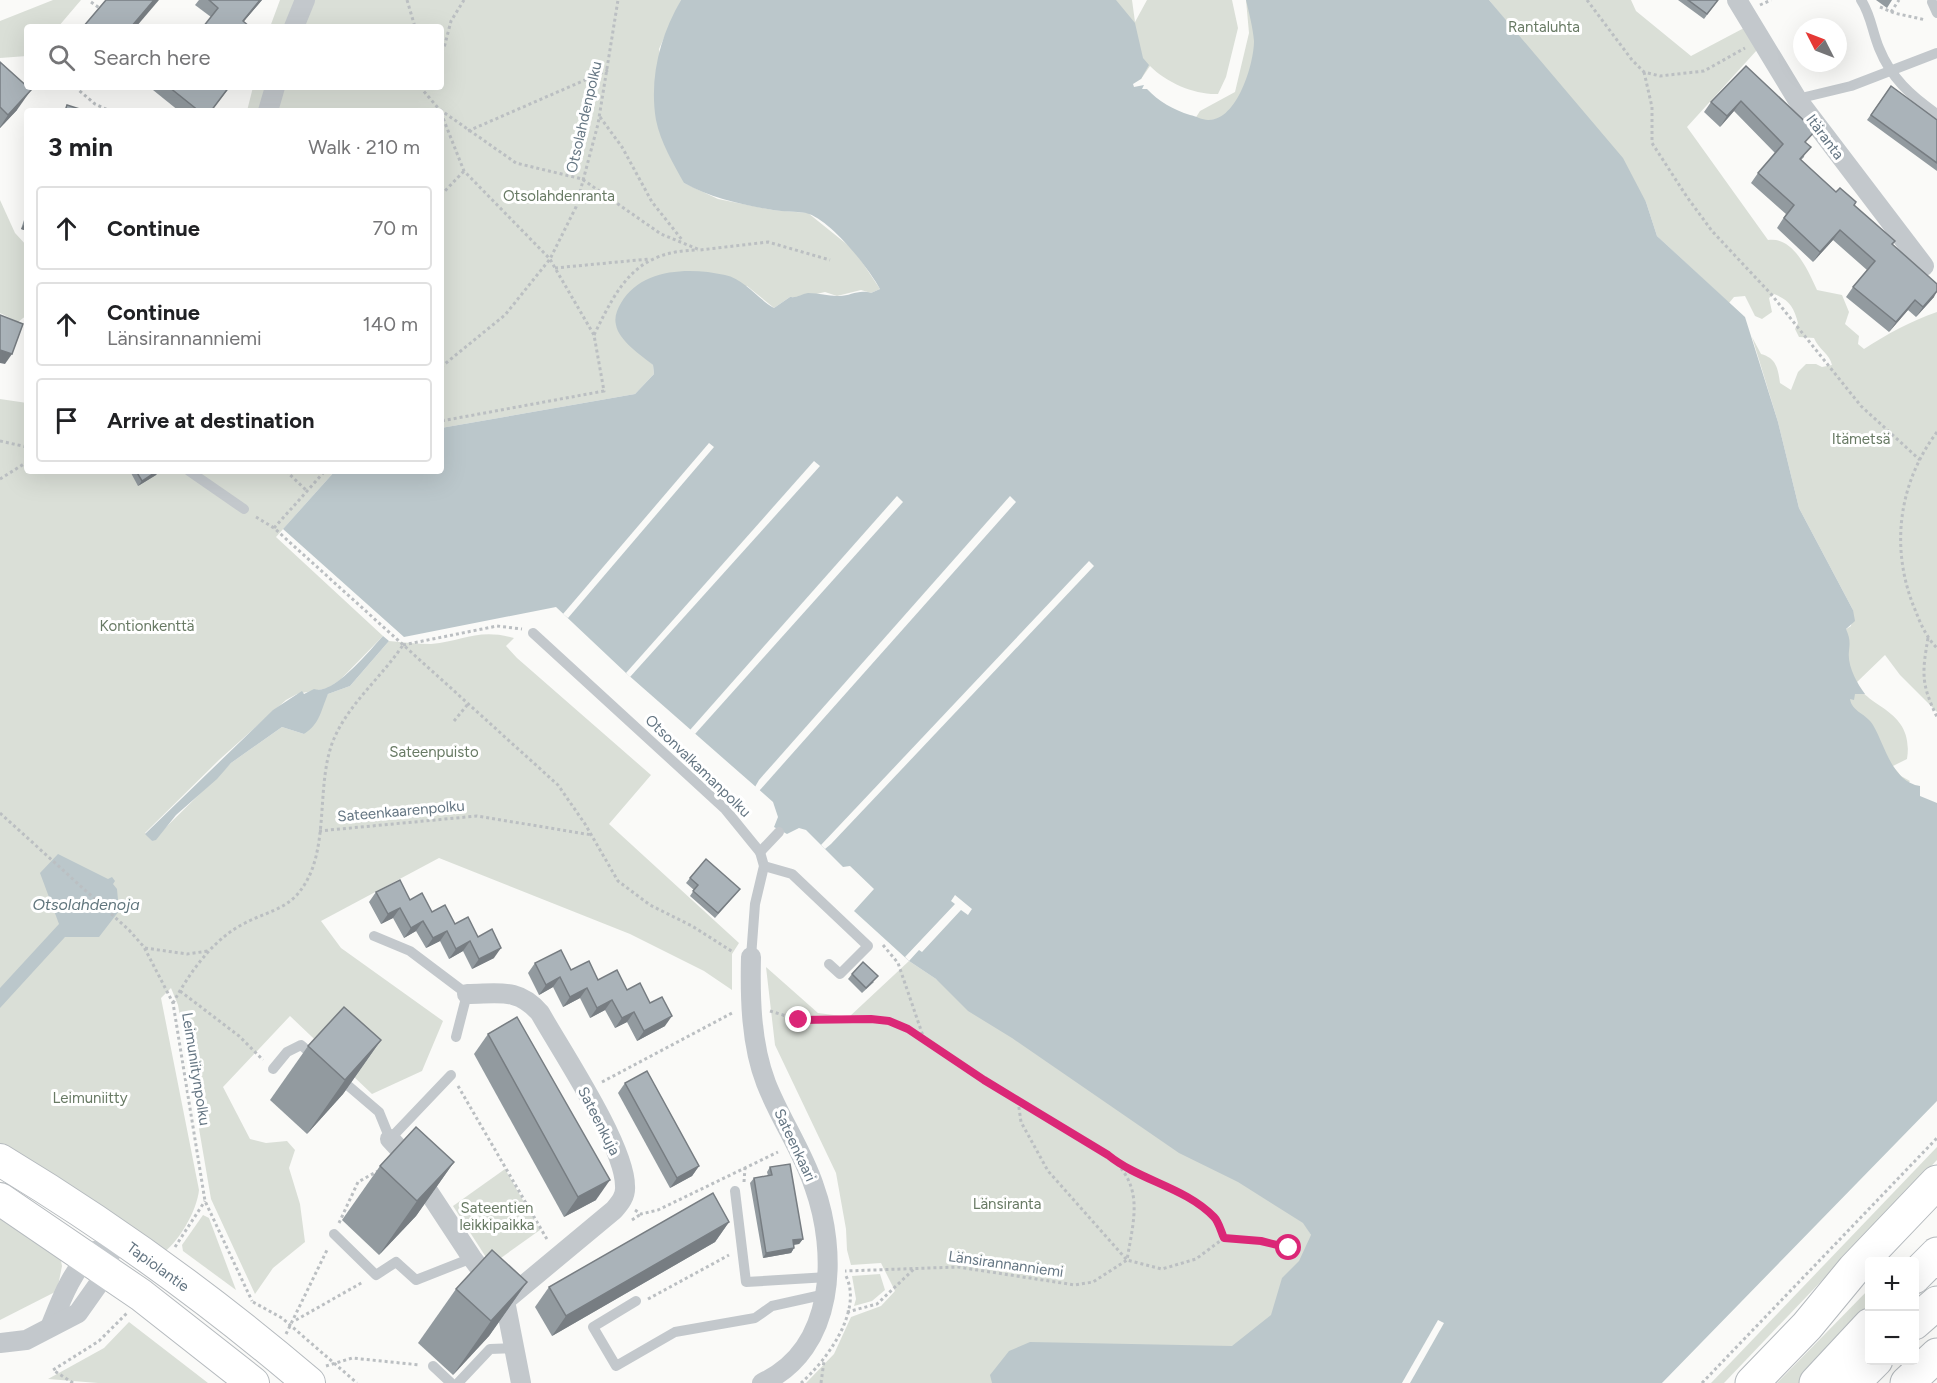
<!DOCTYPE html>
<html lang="en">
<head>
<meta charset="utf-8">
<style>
	:root { --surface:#fff; --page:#f2f2f2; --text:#202124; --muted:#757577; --line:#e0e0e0 }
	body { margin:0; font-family:Figtree,sans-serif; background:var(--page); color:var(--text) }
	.controls { position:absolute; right:18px; bottom:18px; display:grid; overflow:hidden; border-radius:6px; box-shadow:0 6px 24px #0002 }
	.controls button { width:54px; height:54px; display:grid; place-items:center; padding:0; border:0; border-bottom:2px solid var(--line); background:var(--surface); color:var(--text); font:30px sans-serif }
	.compass { position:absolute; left:1793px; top:18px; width:54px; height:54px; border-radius:50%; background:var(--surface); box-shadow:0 6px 24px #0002; rotate:312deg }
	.stop { position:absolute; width:18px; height:18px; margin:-14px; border:4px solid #db2777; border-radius:50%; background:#fff }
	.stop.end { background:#db2777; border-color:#fff; box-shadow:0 2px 6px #0008 }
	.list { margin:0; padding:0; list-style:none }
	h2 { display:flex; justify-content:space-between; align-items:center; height:78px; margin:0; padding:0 24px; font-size:26px }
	h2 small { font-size:20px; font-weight:400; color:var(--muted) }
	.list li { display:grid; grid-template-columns:39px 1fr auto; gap:18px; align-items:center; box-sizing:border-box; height:84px; margin:0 12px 12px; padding:0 12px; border:2px solid var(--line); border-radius:6px }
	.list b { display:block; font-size:22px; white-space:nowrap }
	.list p { margin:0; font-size:20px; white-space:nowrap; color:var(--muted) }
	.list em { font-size:20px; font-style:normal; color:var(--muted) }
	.icon { flex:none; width:33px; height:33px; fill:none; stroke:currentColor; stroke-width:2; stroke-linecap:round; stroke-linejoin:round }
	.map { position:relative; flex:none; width:1937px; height:1383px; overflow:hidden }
	.search { position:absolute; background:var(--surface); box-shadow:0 6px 24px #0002; left:24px; top:24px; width:420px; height:66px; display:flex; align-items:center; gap:15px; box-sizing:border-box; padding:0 21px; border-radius:6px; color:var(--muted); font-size:22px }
	.panel { position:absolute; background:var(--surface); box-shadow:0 6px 24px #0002; left:24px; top:108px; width:420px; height:366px; border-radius:6px }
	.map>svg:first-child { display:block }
</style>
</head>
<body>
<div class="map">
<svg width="1937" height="1383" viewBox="0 0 1937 1383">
	<rect width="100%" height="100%" fill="#fafaf8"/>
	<g fill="#dadfd7">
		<path d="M53,0h28l-23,27h-31v29l-27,2v-37z"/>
		<path d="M280,0h401l-22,49 25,134 34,16 55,11 35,3 46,37 26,39 -9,4 -10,-3 -24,6 -12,-4 -26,6 -9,-1 -16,11 -27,-22 -127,47 33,32 1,9 -19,20 -194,34v-317h-194l6,-24h188v-60h-171z"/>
		<path d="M1108,0h24l3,22 12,-22h85l6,28 -12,49 -8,17c-23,1 -51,-11 -68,-28l-9,13v-9z"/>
		<path d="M1246,0h10l6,40 -25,77 -44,5 7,-11 35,-19 14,-59z"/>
		<path d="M1489,0h142l5,11 55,45 53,-28 13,22 -70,77 81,113c25,-4 40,30 49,50l25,5 7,17 -4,12 14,12 -1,8 6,5c23,-15 47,-28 73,-37v400l-37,-37 -15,-20 -28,27c7,26 58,26 50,77l-14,7 8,10 9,5 -30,34 -53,-174 24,-15 2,-16 -54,-102 -21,-86 -26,-85 9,17c15,4 17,14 19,29l11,7 7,-18 8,-8h10l6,3 10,-2c-2,-11 -14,-16 -18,-27l-15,-1 -4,-8 3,-6c-4,-16 -9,-23 -24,-29l-5,4 3,14 -10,7 -7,-3 -10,-20 -11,1 -5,6 -72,-67 -11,-34 -100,-132z"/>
		<path d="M0,200l15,33 12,13v69l-9,7 -18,-9z"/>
		<path d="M0,399l27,4v68h308l-59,66 107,99 -43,44 -12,8 -31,6 -11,6 -66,59 -75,74 7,8 79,-78 51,-36 22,7 24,-40 22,-8 39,-45c14,1 28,3 42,3 33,-3 47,-16 83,-6l-8,8 11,12 134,117 -42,49 130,119 -7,11v36l-28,-19 -74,-37 -191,-76 -118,63 20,27 102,73 -21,50 -50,23 -82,-78 -67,71 27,52 16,4 21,-2 8,9 -6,18 11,36 5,38 -32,26 -18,26 -44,-95 -33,-194 -7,-17 -10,10 38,192c-2,21 -21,54 -39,65l-160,-107z"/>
		<path d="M909,961l395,262 7,12 18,18 -112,130h-411l28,-29 17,-37 30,-11 14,-15 -14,-28 -30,2 -4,-15 -1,-21 -10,-56 -61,-128 -9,-78 52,46 31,4z"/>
		<path d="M1937,1147v13l-213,223h-13z"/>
		<path d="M505,1169l35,61 -49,35 -38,-59z"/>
		<path d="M0,1213l60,42 2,11 -5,25 -57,29z"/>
		<path d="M203,1215l6,3 27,72 -53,-39 -1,-6z"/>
		<path d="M880,1274l5,16 -13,11 -18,5 2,-7 -4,-23z"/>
		<path d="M1869,1289v19l-70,75h-22z"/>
		<path d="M129,1322l79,61h-110l-50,-4 56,-31z"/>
	</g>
	<g fill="#bbc7cb">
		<path d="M681,0h435l19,23 8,35 6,7 -8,14 -8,5 1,3 10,-2 -2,4h5c11,12 27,21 43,26 6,1 12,5 18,5 29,1 46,-56 46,-79 -1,-13 -5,-28 -8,-41h243l134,158 23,44 11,34 88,81 33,105 21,86 54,102 2,11 -9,8c4,9 4,13 3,22 -2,15 8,32 16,43h-10l-1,6 -4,-1c2,13 17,15 23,26 12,20 19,57 47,61v10l17,7v298l-275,282h-670l-2,-8 19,-24 21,-9 202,4 39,-31 11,-37 17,-17 12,-26 -8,-12 -65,-41 -59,-29 -167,-115 -44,-27 -32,-32 -27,-18 -55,-50 20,-22 -24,-23 -7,1 -37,-37 -7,-2 -12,6 -13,-7 4,-10 -5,-15 -147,-129 -70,-66 -152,30 -121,-108 52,-58h106v-43l194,-34 19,-20 -1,-9c-12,-10 -34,-24 -37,-40 -2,-8 1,-15 5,-22 20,-35 69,-36 104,-28 19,4 33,24 49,33l16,-11c8,1 11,-3 18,-4 11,0 20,3 29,3 13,1 20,-7 34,-3l9,-4c-12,-22 -50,-70 -74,-76 -11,-2 -22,-1 -33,-3 -30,-5 -62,-12 -89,-27 -10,-18 -24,-42 -28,-63 -7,-42 4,-84 25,-120z"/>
		<path d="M383,636l6,5 -39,45 -22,8c-7,16 -8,30 -24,40l-22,-7 -51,36 -14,16 -41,36 -20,25 -4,1 -7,-7 128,-124 29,-19 2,3 10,-5c19,7 56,-39 69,-53z"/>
		<path d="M58,854l50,25 4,-2 3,4 -2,3 4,5 2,22 -20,26h-34l-65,71v-20l59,-64 -19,-51z"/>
	</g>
	<g fill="#fafaf8">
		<path d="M709,443l5,4 -146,171 -5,-4z"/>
		<path d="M814,461l6,5 -190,211 -4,-4z"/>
		<path d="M897,496l6,6 -208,232 -5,-4z"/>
		<path d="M1010,496l6,6 -257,289 -4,-4 4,-7z"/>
		<path d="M1089,561l5,5 -263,278 -6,5 -4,-4z"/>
		<path d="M955,895l17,14 -4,6 -7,-5 -39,42 -3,-2 -10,11 -4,-4 50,-53 -4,-3z"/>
		<path d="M1438,1320l6,3 -34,60h-8z"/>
	</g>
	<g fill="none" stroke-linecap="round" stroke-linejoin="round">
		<defs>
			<g id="primary">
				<path d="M0,1160c108,65 213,141 309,223"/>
				<path d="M0,1199l141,96 112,88"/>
			</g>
			<g id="motorway">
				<path d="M1914,1277l23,-23"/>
				<path d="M1914,1323l23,-20"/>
				<path d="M1752,1383l55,-57 47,-57 83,-87"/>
				<path d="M1816,1383l54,-58"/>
				<path d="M1853,1383l23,-23"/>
				<path d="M1907,1383l30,-28"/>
			</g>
		</defs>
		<use href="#primary" stroke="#b5babe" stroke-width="34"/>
		<use href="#motorway" stroke="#b4b9bd" stroke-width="35"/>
		<g stroke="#bbbfc2" stroke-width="3" stroke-dasharray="3 3" stroke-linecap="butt">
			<path d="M407,0l8,27"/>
			<path d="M1587,0l45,60 12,12 16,4 44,-5 41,-23"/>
			<path d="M91,2l10,7"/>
			<path d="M1760,5l11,-5"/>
			<path d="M1880,7l14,6 32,7"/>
			<path d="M1891,12l8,-12"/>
			<path d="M441,51l3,-3 7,-27 13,-21"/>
			<path d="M1644,72l8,35v36l35,54 25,34 59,63 90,112 59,54"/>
			<path d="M75,87l20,17 15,7"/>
			<path d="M420,87l19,22 77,54 66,16 79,55 39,16 68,-8 62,18"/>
			<path d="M441,113l23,58 86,88 5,9 39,67 10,56 -163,30"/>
			<path d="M600,117l22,30 30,55 31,39"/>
			<path d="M468,131l140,-61"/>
			<path d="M441,195l23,-24"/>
			<path d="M555,268l94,-9"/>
			<path d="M594,335c25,-51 42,-84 104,-85"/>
			<path d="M441,367l64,-52 45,-56 26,-52 22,-83 20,-124"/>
			<path d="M1937,432c-40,53 -47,120 -21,180 5,13 11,26 21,36"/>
			<path d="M0,441l27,6"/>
			<path d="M286,471l20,19"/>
			<path d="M0,479l27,-17"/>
			<path d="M256,517l18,11 284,257 27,39 33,57 32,24 42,21 41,26"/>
			<path d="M274,528l51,-57"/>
			<path d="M1928,638c-6,35 -7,46 9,79"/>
			<path d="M403,645l94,-19 25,3"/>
			<path d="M454,721l14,-17"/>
			<path d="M0,813l129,117 15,17 29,56 32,198 47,100"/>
			<path d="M319,831l158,-15 115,19"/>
			<path d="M883,945l15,18 25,73"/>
			<path d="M145,948l42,6 21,-3"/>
			<path d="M180,991l59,45 24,24"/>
			<path d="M173,1003c17,-31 40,-64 72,-80 19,-10 42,-14 55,-32 31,-39 15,-104 33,-150 15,-37 48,-63 70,-96"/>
			<path d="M770,1011l29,9 90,1 19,8 75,51 125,75c37,31 26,62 19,105l-34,22 -18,3 -117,-18 -113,4"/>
			<path d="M602,1082l132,-70"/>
			<path d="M458,1086l90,155"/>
			<path d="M1018,1101l3,21 27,49 79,89 35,9 34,-10 28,-21"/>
			<path d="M1125,1169l46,18 45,31 8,20 37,3 28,7"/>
			<path d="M744,1182l1,-14"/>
			<path d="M635,1210l6,4 17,-4 120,-58"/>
			<path d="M632,1220l9,-6"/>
			<path d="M339,1223l19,-41 20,-11"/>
			<path d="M175,1247l30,-46"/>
			<path d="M648,1299l81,-44"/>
			<path d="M253,1302l29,16 75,65"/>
			<path d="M847,1312l30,-8 37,-35"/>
			<path d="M296,1320l67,-38"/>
			<path d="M286,1334l42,-86"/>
			<path d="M326,1366l26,-8 68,7"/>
			<path d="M73,1383l-20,-13 46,-29 28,-28"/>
			<path d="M801,1383c26,-23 62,-72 45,-107"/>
			<path d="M821,1383l3,-22"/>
			<path d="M1702,1383l235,-245"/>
		</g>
		<g stroke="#c3c8cc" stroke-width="10">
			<path d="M1861,0c10,15 11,31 18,48 12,30 32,48 58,66"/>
			<path d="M1932,2l5,11"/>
			<path d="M1797,99l54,-13 86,-33"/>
			<path d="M189,471l55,38"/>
			<path d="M533,633l192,176 35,43 4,14 -9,38 -4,53"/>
			<path d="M760,852l19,-20"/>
			<path d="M764,866l28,8 76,72 -28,28 -11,-10"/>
			<path d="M374,936l36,15 57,43 -11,43"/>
			<path d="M273,1069l14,-17 14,-7 14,12"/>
			<path d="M338,1077l41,35 11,27 61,-64"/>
			<path d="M735,1191l11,91 82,-5"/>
			<path d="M334,1234l42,41 20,-13 20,18 56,-22"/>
			<path d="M636,1301l-43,26 23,39 59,-34 80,-14 17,-12 54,-12"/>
			<path d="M433,1366l18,17"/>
			<path d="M458,1383l32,-34 25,-1"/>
		</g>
		<g stroke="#c3c8cc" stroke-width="20">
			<path d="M1737,0l60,99 127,167"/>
			<path d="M294,27l11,-27"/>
			<path d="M268,111l7,-24"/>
			<path d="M751,957c-1,41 0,87 15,126 14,36 36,67 48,103 24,67 22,163 -52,197"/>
			<path d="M467,994c31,0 51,-7 73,19 22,39 85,133 85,173 1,10 -5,17 -11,24l-107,89"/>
			<path d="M390,1139l13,14 69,105 33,43 16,82"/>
			<path d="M51,1325c10,-25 22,-57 43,-74"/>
			<path d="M0,1343l26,-3 52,-27 29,-41 6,-37"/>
		</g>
		<use href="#primary" stroke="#fff" stroke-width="32"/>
		<use href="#motorway" stroke="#fff" stroke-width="33"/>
	</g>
	<g fill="#929a9f">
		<path d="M199,0h63l-19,22 -32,-5 -16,-12z"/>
		<path d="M1678,0h40l-14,19z"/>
		<path d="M1876,0h16l-5,8z"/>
		<path d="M0,62l17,48 -17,18z"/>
		<path d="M1746,66l60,77 -2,14 -3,3 35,32 18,13 41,36 -3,4 42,52 -18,20 -8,-7 -19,22 -43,-35 7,-10 14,-17 -34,-30 -20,22 -36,-34 9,-14 -35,-31 7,-10 17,-20 -41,-42 -14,16 -16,-15 7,-10z"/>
		<path d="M1891,86l46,34v51l-70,-51z"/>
		<path d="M155,87h75l-19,24h-32l-26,-21z"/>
		<path d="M27,211v20l-6,-2z"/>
		<path d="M132,471h27l-3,4 -18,11 -7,-13z"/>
		<path d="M690,878l46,16 -21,24 -25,-22 4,-6 -8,-7z"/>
		<path d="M376,892l34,8 68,37 16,21 -22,11 -9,-18 -14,8 -9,-18 -14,7 -10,-17 -12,7 -11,-20 -12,6 -12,-22z"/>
		<path d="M535,963l36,7 56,20 23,13 15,23 -28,15 -10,-19 -12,6 -10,-18 -15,8 -10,-20 -17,9 -10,-20 -14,8 -11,-22z"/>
		<path d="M852,974l22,8 -12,11 -14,-14z"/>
		<path d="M488,1034l108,166 -32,17 -90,-163z"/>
		<path d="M381,1040l-38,54 -36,40 -37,-34 38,-54z"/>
		<path d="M625,1083l74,83 -7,10 -22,12 -52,-95z"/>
		<path d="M454,1162l-38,54 -37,39 -37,-35 38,-54z"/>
		<path d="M770,1167l33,72 -4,5 -5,1v3l-3,5 -28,5 -13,-75 4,-5 14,-2 -1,-4z"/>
		<path d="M729,1222l-14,20 -163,94 -17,-29 14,-20z"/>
		<path d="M527,1282l-38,54 -36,39 -35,-32 38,-54z"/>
	</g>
	<g fill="#777d82">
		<path d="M154,0h5l-23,27h-5z"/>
		<path d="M260,0h2l-23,27 4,-6z"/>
		<path d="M31,90l-14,20 -17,18v-1l8,-12z"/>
		<path d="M1741,101l-7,10 -14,16 7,-11z"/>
		<path d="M27,220v11l-6,-2z"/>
		<path d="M1840,230l-7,10 -20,22 7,-10z"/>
		<path d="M1937,291l-3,6 -18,20 7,-10z"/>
		<path d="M1915,300l-7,10 -19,22 7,-10z"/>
		<path d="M0,350l12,4 -7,10 -5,-1z"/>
		<path d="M157,471h2l-3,4 -18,11 4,-5z"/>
		<path d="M400,908l-7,10 -12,6 7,-10z"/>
		<path d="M423,921l-7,10 -12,7 7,-10z"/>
		<path d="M447,931l-7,10 -14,7 7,-10z"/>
		<path d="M470,941l-7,10 -14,8 7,-10z"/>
		<path d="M501,948l-7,10 -22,11 7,-10z"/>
		<path d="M560,977l-7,10 -14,8 7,-10z"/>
		<path d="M587,988l-7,10 -17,9 7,-10z"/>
		<path d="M612,1000l-7,10 -15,8 7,-10z"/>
		<path d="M634,1012l-7,10 -12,6 7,-10z"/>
		<path d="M672,1016l-7,10 -28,15 7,-10z"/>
		<path d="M381,1040l-38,54 -36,40 38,-54z"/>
		<path d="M454,1162l-38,54 -37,39 38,-54z"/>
		<path d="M699,1166l-7,10 -22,12 7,-10z"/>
		<path d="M610,1180l-14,20 -32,17 14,-20z"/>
		<path d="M729,1222l-14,20 -163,94 14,-20z"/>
		<path d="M803,1239l-4,5 -10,1 4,-5z"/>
		<path d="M794,1248l-3,5 -28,5 3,-5z"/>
		<path d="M527,1282l-38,54 -36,39 38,-54z"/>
	</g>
	<g fill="#aab3b9" stroke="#777d82" stroke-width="1.5">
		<path d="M106,0h48l-23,27h-48z"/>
		<path d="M209,0h51l-17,21 7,6h-47l15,-19z"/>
		<path d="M1688,0h30l-11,14z"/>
		<path d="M0,62l31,28 -23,25 -8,-8z"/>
		<path d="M1746,66l69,65 -10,11 6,5 -11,12 36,33 4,-4 16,14 -2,3 41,36 -3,3 45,40v7l-14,16 -8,-7 -19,22 -43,-35 22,-26 -35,-31 -20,22 -36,-34 10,-13 -36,-32 25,-29 -42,-43 -14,15 -16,-14z"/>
		<path d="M1891,86l46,34v43l-66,-48z"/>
		<path d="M169,87h60l-18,24h-12z"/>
		<path d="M67,105l16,5v1h-18z"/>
		<path d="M0,315l23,9 -11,30 -12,-4z"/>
		<path d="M136,471h21l-15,10z"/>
		<path d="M706,859l34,30 -22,24 -25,-22 5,-6 -8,-7z"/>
		<path d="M400,880l10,20 12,-7 10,19 13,-7 10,19 13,-7 10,20 14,-8 9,19 -22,11 -9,-18 -14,8 -9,-18 -14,7 -10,-17 -12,7 -11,-20 -12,6 -12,-22z"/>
		<path d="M561,950l10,20 18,-9 9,19 19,-10 10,20 13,-7 10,20 12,-6 10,19 -28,15 -10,-19 -12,6 -10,-18 -15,8 -10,-20 -17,9 -10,-20 -14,8 -11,-22z"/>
		<path d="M863,962l15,14 -12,12 -14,-14z"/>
		<path d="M344,1007l37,33 -36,40 -37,-34z"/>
		<path d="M517,1017l93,163 -32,17 -90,-163z"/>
		<path d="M647,1071l52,95 -22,12 -52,-95z"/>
		<path d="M416,1127l38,35 -37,39 -37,-35z"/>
		<path d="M790,1164l13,75 -10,1 1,8 -28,5 -12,-75 18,-3 -2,-8z"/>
		<path d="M713,1193l16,29 -163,94 -17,-29z"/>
		<path d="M492,1250l35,32 -36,39 -35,-32z"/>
	</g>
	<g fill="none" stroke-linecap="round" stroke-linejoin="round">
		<path stroke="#db2777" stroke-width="8" d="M799,1020l72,-1 18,2 19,8 76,51 124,75c32,26 77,32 106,62 5,5 7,15 10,21l37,3 28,7"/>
	</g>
	<g text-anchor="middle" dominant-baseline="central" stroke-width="6" stroke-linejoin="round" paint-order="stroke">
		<g font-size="15" fill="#687a64" stroke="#fff">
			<text x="1544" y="27">Rantaluhta</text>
			<text x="559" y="196">Otsolahdenranta</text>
			<text x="1861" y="439">Itämetsä</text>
			<text x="147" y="626">Kontionkenttä</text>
			<text x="434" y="752">Sateenpuisto</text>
			<text x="90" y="1098">Leimuniitty</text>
			<text x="1007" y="1204">Länsiranta</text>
			<text x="497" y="1208">Sateentien<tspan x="497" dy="17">leikkipaikka</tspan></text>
		</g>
		<g font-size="15" fill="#657683" stroke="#fff">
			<text transform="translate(584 117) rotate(-77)">Otsolahdenpolku</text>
			<text transform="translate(1825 137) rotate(53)">Itäranta</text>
			<text transform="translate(698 766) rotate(44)">Otsonvalkamanpolku</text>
			<text transform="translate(401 811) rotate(-5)">Sateenkaarenpolku</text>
			<text transform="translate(196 1069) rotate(81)">Leimuniitynpolku</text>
			<text transform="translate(599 1121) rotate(63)">Sateenkuja</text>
			<text transform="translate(795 1145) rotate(65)">Sateenkaari</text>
			<text transform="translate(1006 1264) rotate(8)">Länsirannanniemi</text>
			<text transform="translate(158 1267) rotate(36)">Tapiolantie</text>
		</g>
		<g font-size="16" font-style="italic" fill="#60757c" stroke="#fff">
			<text x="86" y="904">Otsolahdenoja</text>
		</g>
	</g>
</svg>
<div class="controls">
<button>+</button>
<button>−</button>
</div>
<svg class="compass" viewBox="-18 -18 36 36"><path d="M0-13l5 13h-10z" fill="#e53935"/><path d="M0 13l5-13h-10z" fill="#757577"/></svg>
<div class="stop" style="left:1289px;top:1248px"></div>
<div class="stop end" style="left:799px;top:1020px"></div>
<div class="search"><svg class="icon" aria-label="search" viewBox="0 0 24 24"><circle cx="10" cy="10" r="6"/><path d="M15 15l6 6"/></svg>Search here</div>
<section class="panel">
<h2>3 min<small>Walk · 210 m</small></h2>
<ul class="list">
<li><svg class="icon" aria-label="ahead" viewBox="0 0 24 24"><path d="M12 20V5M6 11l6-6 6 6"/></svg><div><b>Continue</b></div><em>70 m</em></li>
<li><svg class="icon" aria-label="ahead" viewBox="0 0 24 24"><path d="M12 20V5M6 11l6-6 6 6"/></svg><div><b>Continue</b><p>Länsirannanniemi</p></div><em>140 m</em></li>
<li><svg class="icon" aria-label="arrive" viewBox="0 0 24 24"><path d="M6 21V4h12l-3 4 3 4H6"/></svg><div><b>Arrive at destination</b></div></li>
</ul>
</section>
</div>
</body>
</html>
